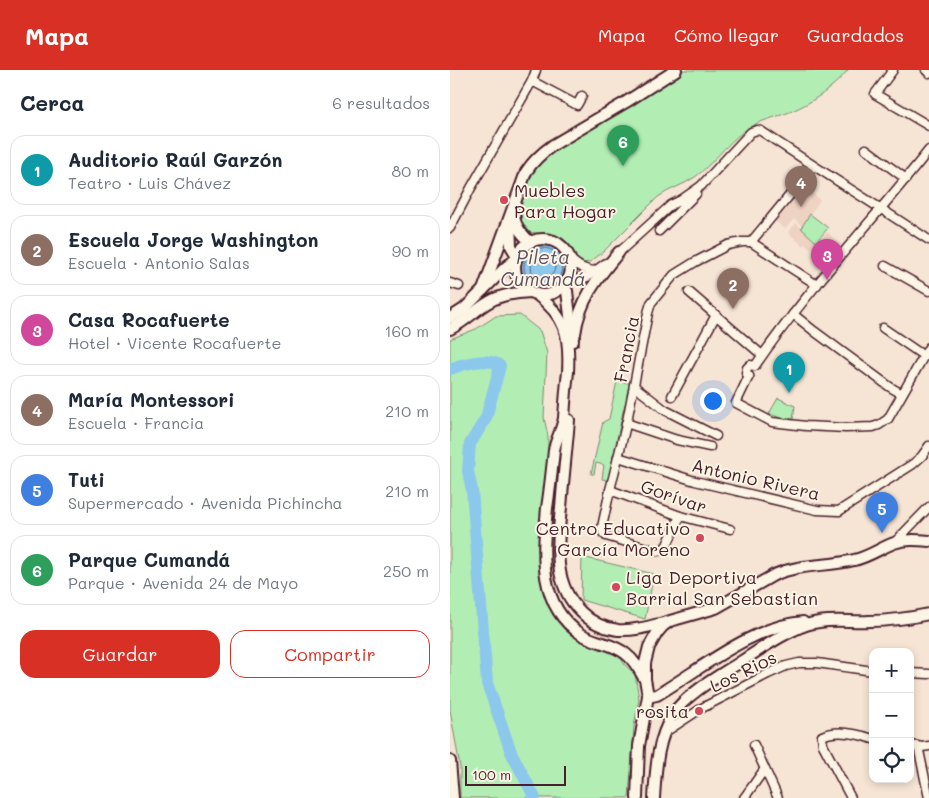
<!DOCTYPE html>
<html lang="es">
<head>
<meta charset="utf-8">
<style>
	:root { --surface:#fff; --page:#f2f2f3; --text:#1f2937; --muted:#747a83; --line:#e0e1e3; --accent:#d93025 }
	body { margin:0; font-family:Mali,sans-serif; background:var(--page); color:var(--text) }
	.controls { position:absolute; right:15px; bottom:15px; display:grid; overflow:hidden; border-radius:10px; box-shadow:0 2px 8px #0003 }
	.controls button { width:45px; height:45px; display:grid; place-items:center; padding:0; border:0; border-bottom:1px solid var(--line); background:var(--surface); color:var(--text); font:25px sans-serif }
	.scale { position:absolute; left:15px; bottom:12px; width:101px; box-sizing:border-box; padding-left:5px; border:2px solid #4a1f2b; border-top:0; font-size:14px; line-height:18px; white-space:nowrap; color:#4a1f2b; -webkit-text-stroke:4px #fcf5e5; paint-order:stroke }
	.you { position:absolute; left:262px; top:330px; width:18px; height:18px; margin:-12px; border:4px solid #fff; border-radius:50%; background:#1a73e8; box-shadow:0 0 0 8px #1a73e833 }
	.badge { display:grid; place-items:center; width:32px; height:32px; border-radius:50%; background:var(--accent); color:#fff; font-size:16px; font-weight:700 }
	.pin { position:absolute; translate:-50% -41px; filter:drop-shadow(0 1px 2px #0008) }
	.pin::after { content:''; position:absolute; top:26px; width:18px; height:15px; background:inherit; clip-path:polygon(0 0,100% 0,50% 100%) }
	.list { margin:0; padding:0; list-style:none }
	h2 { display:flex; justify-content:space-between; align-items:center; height:65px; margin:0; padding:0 20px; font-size:21px }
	h2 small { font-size:16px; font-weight:400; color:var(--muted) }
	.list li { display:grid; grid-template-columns:32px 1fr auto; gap:15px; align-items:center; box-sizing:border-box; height:70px; margin:0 10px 10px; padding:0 10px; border:1px solid var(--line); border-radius:15px }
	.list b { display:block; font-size:19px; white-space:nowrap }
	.list p { margin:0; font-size:16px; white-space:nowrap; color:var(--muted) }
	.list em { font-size:16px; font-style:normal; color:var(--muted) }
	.actions { display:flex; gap:10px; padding:15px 20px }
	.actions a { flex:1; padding:11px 0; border:1px solid var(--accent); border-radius:15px; text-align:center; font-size:18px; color:var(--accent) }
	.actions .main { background:var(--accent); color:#fff }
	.icon { flex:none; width:28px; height:28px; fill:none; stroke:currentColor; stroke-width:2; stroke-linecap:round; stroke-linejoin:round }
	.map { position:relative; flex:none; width:479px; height:728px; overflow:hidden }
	header { display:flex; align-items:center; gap:30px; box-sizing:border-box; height:70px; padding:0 25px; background:var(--accent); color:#fff }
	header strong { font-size:24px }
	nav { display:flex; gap:28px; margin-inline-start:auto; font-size:18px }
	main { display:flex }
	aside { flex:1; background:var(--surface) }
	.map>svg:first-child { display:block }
</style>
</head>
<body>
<header>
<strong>Mapa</strong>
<nav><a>Mapa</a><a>Cómo llegar</a><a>Guardados</a></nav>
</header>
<main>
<aside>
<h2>Cerca<small>6 resultados</small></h2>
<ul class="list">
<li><span class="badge" style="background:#0f9aa8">1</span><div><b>Auditorio Raúl Garzón</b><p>Teatro · Luis Chávez</p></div><em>80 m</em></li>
<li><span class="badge" style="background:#8d6e63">2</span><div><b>Escuela Jorge Washington</b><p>Escuela · Antonio Salas</p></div><em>90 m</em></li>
<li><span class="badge" style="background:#d1479c">3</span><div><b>Casa Rocafuerte</b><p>Hotel · Vicente Rocafuerte</p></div><em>160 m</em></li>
<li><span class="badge" style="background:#8d6e63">4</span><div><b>María Montessori</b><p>Escuela · Francia</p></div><em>210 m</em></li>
<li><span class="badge" style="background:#3f7fe0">5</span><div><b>Tuti</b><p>Supermercado · Avenida Pichincha</p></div><em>210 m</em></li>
<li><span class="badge" style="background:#2e9e5b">6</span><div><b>Parque Cumandá</b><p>Parque · Avenida 24 de Mayo</p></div><em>250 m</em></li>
</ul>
<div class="actions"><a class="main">Guardar</a><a>Compartir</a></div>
</aside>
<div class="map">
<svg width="479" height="728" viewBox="0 0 479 728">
	<rect width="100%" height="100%" fill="#f6e5d5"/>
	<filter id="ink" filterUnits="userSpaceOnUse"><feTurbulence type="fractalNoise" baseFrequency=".02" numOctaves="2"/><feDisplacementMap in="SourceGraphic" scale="10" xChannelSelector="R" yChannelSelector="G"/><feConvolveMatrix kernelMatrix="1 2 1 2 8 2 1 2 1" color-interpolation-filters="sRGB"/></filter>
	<g filter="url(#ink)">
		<g fill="#eed2c2">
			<path d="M354,115l16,15 -18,26 -8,-7 -9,10 -10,-8z"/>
			<path d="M346,153l20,19 -6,7 -5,-5 -2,2 -15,-14z"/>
			<path d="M377,162l14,13 -13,15 -14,-13z"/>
		</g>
		<g fill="#b2eeb4" stroke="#7e8670">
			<path d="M232,0h166c-15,18 -35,32 -56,41 -16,7 -35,9 -49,21 -18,13 -30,32 -48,45 -11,8 -26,12 -37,20l-55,55 -13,10 -7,1 -5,-2c-3,-4 -3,-7 -6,-11 -4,-9 -17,-16 -27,-17 -7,-1 -13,1 -20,-2l-4,-7 1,-26 8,-23 12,-14 9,-8 14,-9 37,-21 52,-34 12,-10z"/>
			<path d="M360,144l18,14 -12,14 -15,-14z"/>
			<path d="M70,245l20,16 7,22 -3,65 4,18v31l-10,79 4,39 9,23 13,20 15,12 38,13 8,12 10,9 4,25 -5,27 -5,72h-169v-31l-10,-57v-371l26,-10 20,-13z"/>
			<path d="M167,311l12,2 1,7 -6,17 -16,73 -6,-1 2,-14 -8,-2 -2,11h-3l12,-52 6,-3z"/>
			<path d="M328,328l17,8 -2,13 -11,-1 -13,-4z"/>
			<path d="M132,487l72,17 -9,45 -64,-19z"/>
		</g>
		<circle fill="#8cc7ec" stroke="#72849f" cx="93" cy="197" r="24"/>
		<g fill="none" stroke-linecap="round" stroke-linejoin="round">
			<g stroke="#646278" stroke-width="1">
				<circle cx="93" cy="197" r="19"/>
				<circle cx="93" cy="197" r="12"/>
			</g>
			<path stroke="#8cc7ec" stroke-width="12" d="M0,299c12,-5 40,-13 50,-3l-14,52 -16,26 -2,27 4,19 15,193 24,69 24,46"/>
			<defs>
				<g id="minor">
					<path d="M443,0l-18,24 54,32"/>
					<path d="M476,0l3,3"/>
					<path d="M82,11l45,24 5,-9"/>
					<path d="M416,79l40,30"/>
					<path d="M0,158l21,-40 61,-107 4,-11"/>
					<path d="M209,161l37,-37"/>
					<path d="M301,172l62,-75"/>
					<path d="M301,172l66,43"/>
					<path d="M165,186l56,-51 10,-5 20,-14 50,-54 6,-2 4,1c55,37 112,72 168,109"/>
					<path d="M120,189c8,7 15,12 26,12"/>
					<path d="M435,196l44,25"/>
					<path d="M117,212l20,-5 19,-14"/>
					<path d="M0,213l9,3"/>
					<path d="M239,222l73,63"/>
					<path d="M343,244l21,17 76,56 12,7"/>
					<path d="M433,258l41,28"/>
					<path d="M299,306l-3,-3 1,-5 3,-3 5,1c52,-76 116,-143 174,-216"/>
					<path d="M299,306l-13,27 36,19 34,4 40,2 27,-1 6,-2 9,-6 41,-72"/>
					<path d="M184,316l31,24 51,26"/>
					<path d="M222,326l44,-81"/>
					<path d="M176,353l51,17 33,7"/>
					<path d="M168,387l77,24 122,29 22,1 74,-47 9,-8 7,-10"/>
					<path d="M160,420l70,26 50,13"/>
					<path d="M230,446l-13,29 -4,5 -6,1 -51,-15 -3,-3 -1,-6 8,-37 17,-69 21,-108 3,-10 23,-28 21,-13 33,-17 14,-3h9"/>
					<path d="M445,472l34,-35"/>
					<path d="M460,603l19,1"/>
					<path d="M214,663l38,-25 66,-34 18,-8 13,-3h18l56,8"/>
					<path d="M304,675l24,53"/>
					<path d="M460,675l12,2 7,-1"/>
					<path d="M468,676l11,52"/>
					<path d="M294,728l20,-28"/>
					<path d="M401,728l-28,-53 -1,-9c15,-7 36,-2 51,3"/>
				</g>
				<g id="major">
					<path d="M64,145c1,12 8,19 16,27"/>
					<path d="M60,152l1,24 6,10"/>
					<circle cx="93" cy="197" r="28"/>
					<path d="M114,215l3,6 6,50"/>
					<path d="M33,220l43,-118c7,-11 17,-20 27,-27l73,-43 50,-32"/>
					<path d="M86,224c30,23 34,41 32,78 -2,15 -3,31 -4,46 -2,12 -8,21 -10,32 -2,19 -4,39 -7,58 -4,44 -10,97 34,126 14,9 32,9 45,20 8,6 13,15 18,24"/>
					<path d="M0,248l14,-9 42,-42 11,-9"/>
					<path d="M0,259c16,-8 25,-19 39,-27 13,-8 28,-9 42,-10"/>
					<path d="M125,264c4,-33 23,-57 44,-82"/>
					<path d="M119,350c-2,25 -5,51 -7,76 -3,40 -13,85 19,116 10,10 22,16 37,18 17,1 33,-4 49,-8"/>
					<path d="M198,623l4,3 5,-1c44,-26 95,-69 146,-73"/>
					<path d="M0,691l3,37"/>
					<path d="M187,728l2,-52 9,-50 -3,-17v-16l4,-16 8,-14 6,-7 7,-5 46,-13 58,-33c27,-12 53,-8 80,-15 15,-3 26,-12 40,-17 11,-4 23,-3 35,-2"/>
					<path d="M204,728c2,-30 3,-58 19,-84 13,-20 49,-40 69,-53 17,-11 34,-23 52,-31 8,-4 17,-7 25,-8 17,-3 34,0 50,-1 20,0 41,-3 60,-7"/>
				</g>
			</defs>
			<use href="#minor" stroke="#4a1f2b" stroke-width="11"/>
			<use href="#major" stroke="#4a1f2b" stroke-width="14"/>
			<use href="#minor" stroke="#fcf5e5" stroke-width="8"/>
			<use href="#major" stroke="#fcf5e5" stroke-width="10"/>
		</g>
	</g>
	<g fill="#d1495b" stroke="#fcf5e5" stroke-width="2">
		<circle cx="54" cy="130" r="5"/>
		<circle cx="250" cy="468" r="5"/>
		<circle cx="166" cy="517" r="5"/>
		<circle cx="249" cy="641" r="5"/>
	</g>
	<g text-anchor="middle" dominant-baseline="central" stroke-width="4" stroke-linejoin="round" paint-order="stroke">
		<g font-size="18" fill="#4a1f2b" stroke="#fcf5e5" text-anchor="start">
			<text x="64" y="120">Muebles<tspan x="64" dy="21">Para Hogar</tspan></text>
			<text x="240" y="458" text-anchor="end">Centro Educativo<tspan x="240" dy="21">García Moreno</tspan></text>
			<text x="176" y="507">Liga Deportiva<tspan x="176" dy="21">Barrial San Sebastian</tspan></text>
			<text x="239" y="641" text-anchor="end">rosita</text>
		</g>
		<g font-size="18" fill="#4a1f2b" stroke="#fcf5e5">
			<text transform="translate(176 279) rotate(-79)">Francia</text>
			<text transform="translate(306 409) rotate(13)">Antonio Rivera</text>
			<text transform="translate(224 426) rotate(19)">Gorívar</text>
			<text transform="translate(293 601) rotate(-26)">Los Rios</text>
		</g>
		<g font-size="19" font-style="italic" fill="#5e5165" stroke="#fcf5e5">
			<text x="93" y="186">Pileta<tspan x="93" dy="22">Cumandá</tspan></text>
		</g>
	</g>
</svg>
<div class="controls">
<button>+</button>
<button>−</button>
<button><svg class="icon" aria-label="locate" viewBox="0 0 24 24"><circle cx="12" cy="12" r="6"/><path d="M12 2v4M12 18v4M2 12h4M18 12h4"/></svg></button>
</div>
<div class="scale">100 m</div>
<div class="you"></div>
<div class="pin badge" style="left:339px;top:323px;background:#0f9aa8">1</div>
<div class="pin badge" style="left:283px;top:239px;background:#8d6e63">2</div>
<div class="pin badge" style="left:377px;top:210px;background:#d1479c">3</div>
<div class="pin badge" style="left:351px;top:137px;background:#8d6e63">4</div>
<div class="pin badge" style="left:432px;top:463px;background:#3f7fe0">5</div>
<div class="pin badge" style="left:173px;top:96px;background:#2e9e5b">6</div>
</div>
</main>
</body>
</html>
